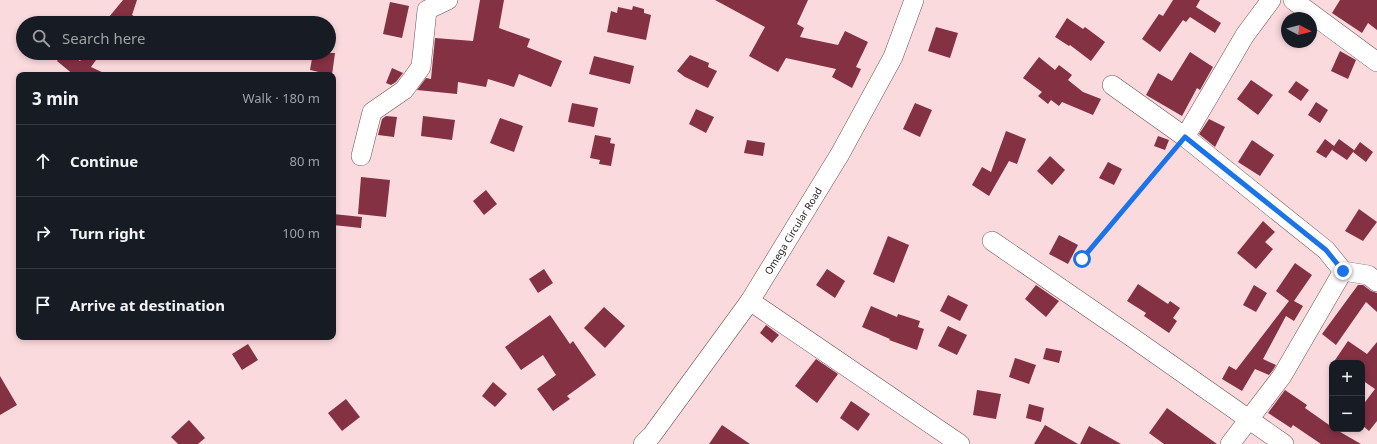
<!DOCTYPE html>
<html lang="en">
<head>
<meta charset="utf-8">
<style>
	:root { --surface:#171b24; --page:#20242c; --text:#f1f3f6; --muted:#9ea1a6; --line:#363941 }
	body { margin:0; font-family:"Noto Sans",sans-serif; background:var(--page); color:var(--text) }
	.controls { position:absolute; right:12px; bottom:12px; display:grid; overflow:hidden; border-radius:8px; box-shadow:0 2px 6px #0003 }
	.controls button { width:36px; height:36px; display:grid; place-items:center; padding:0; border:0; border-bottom:1px solid var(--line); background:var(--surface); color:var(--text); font:20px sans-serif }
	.compass { position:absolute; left:1281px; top:12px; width:36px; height:36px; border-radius:50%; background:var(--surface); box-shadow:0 2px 6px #0003; rotate:97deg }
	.stop { position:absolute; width:12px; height:12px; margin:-9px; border:3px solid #1a73e8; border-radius:50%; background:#fff }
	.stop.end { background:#1a73e8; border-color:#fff; box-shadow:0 1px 4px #0008 }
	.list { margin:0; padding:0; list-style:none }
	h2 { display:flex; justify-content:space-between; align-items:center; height:52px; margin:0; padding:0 16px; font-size:17px }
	h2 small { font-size:13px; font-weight:400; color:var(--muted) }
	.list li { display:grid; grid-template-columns:26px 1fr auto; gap:12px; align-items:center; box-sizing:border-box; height:72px; padding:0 16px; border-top:1px solid var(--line) }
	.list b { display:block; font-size:15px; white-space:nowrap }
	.list em { font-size:13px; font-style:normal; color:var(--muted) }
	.icon { flex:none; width:22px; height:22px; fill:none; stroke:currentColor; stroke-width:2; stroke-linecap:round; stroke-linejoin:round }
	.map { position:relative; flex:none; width:1377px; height:444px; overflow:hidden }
	.search { position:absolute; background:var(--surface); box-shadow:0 2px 6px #0003; left:16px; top:16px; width:320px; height:44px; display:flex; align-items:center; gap:10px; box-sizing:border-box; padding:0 14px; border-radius:22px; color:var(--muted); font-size:15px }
	.panel { position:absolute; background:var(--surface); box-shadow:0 2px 6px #0003; left:16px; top:72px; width:320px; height:268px; border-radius:8px }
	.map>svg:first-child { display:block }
</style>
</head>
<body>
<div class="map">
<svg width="1377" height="444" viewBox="0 0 1377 444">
	<rect width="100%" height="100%" fill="#fbdade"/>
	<g fill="#843143">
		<path d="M123,0h14l-5,15 15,8h-43z"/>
		<path d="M480,0h24l-5,28 31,11 -3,8 35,14 -11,26 -32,-13 -5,13 -26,-8 -2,8 -28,-5 -1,12 -40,-4 9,-12 5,1 4,-41 38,3z"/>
		<path d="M715,0h93l-11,24 7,4 -4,9 38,8 7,-14 23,11 -12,25 5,2 -9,19 -20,-11 4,-8 -50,-11 -8,14 -29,-16 16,-29z"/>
		<path d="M1173,0h27l-4,7 25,16 -6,10 -25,-16 -4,5 -3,-2 -23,32 -18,-13 17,-25 4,2z"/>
		<path d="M1340,0h37v30l-9,-7 -6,10 -30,-20z"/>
		<path d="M390,2l19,4 -7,32 -19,-4z"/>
		<path d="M633,6l11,3v4l7,2 -5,25 -39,-8 4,-21 6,2 1,-6 14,3z"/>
		<path d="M1067,18l16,11 2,-2 20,15 -14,19 -21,-16 -1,1 -14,-9z"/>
		<path d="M936,27l22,6 -8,25 -22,-7z"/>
		<path d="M1340,51l16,9 -8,19 -17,-8z"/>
		<path d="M1190,52l23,15 -13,23 -3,-2 -15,28 -36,-21 12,-22 14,8z"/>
		<path d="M63,53h6l11,8 6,-8h15l-10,14 17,8h-34l-17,-14z"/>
		<path d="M313,53h22l-3,22 -22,-5z"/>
		<path d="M690,55l19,8 -1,4 9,4 -9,17 -23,-11 -8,-6z"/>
		<path d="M594,56l40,10 -4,18 -41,-10z"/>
		<path d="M1039,57l16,13 4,-5 13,10 -4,5 15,12 18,7 -8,16 -31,-13 -3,4 -8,-6 -3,4 -10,-8 4,-4 -19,-14z"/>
		<path d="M392,68l11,5 -7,9 -5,3 -5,-2z"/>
		<path d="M1251,80l22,15 -15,20 -21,-16z"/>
		<path d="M1296,81l13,9 -8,11 -13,-9z"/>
		<path d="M1316,102l12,8 -8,13 -12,-8z"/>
		<path d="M572,103l26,5 -4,19 -26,-5z"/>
		<path d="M915,103l17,7 -12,27 -17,-8z"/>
		<path d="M696,109l18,8 -8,16 -17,-9z"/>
		<path d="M386,116l11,1 -3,20 -16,-2 4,-16z"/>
		<path d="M423,116l32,4 -3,20 -31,-4z"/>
		<path d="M500,118l23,8 -9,26 -24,-9z"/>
		<path d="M1209,119l16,8 -10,20 -16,-13z"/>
		<path d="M1006,131l20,8 -9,25 -8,-3 -20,35 -17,-11 10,-18 9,5z"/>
		<path d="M595,135l16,3 -1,5 5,1 -4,22 -12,-2 1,-4 -10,-2z"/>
		<path d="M1158,136l11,4 -4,10 -11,-4z"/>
		<path d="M1325,139l9,7 5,-7 15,11 -1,2 7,-10 13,10 -7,10 -13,-10 -6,8 -15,-10 2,-3 -8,11 -10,-6z"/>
		<path d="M747,140l18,3 -2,13 -19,-3z"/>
		<path d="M1252,140l22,15 -14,21 -22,-14z"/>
		<path d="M1050,156l15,14 -13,15 -15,-14z"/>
		<path d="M1108,162l14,7 -8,16 -15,-7z"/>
		<path d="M361,177l29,3 -4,37 -28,-3z"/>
		<path d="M486,190l11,14 -13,11 -11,-14z"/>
		<path d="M1359,209l18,13 -14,19 -18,-10z"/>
		<path d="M333,214l29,3 -1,11 -28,-3z"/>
		<path d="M1263,221l12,11 -10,10 8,7 -17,20 -19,-16z"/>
		<path d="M1059,235l19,10 -10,19 -19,-10z"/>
		<path d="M888,236l21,9 -15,38 -21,-9z"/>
		<path d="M1295,263l17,12 -18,26 9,5 -9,15 -8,-5 -23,43 13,6 -3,5 -4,5 -14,-6 -13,22 -20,-12 7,-13 7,4 53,-69 -13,-10z"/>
		<path d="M544,269l9,14 -15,10 -9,-14z"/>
		<path d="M827,269l18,12 -10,17 -19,-13z"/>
		<path d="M1138,284l30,20 2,-3 10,7 -7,10 4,3 -8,12 -25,-17 2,-3 -19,-12z"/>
		<path d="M1036,285l23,16 -13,16 -21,-18z"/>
		<path d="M1254,285l13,8 -11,19 -13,-7z"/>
		<path d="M1358,285h5l8,6 6,2v19l-11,-10 -30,43 -14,-11z"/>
		<path d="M948,295l20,10 -8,16 -20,-10z"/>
		<path d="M871,306l26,11 1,-3 22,7 -2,6 6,2 -7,21 -28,-10 1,-1 -28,-12z"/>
		<path d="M604,307l21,19 -20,22 -21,-20z"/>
		<path d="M550,315l20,29 3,-3 23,34 -29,21 3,3 -17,12 -16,-22 19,-14 -13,-20 -22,15 -16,-23z"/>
		<path d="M766,325l13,10 -7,8 -12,-10z"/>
		<path d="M948,326l19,9 -10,20 -19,-9z"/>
		<path d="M1348,341l19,13 10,-12v79l-8,10 -7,-6v-19l13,-17 -13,-9v-17h-29z"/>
		<path d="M248,344l10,16 -16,10 -10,-16z"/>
		<path d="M1046,348l16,3 -3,12 -16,-4z"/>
		<path d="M1015,358l21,7 -7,19 -20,-7z"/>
		<path d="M816,359l22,15 -21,29 -22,-17z"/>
		<path d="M0,376l17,29 -17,10z"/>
		<path d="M493,382l14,12 -12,13 -13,-11z"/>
		<path d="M977,390l24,4 -5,25 -23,-4z"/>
		<path d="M1285,390l22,15 -2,3 27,19v2h3l26,15h-40l-28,-19 -2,3 -23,-15z"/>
		<path d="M346,399l14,18 -18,14 -14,-18z"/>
		<path d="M851,401l19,13 -12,17 -18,-13z"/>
		<path d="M1029,404l15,4 -3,14 -15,-4z"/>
		<path d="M1167,408l50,36h-53l-15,-11z"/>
		<path d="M189,420l16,18 -7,6h-20l-7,-7z"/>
		<path d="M722,425l28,19h-41z"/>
		<path d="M1045,425l33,19h-44z"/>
		<path d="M1089,426l32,18h-41z"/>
	</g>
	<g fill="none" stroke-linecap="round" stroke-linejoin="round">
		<defs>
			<g id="minor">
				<path d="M1293,0l84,62"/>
				<path d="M1112,85l73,52"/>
				<path d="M361,156l11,-44 32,-22 17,-23 6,-57 21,-10"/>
				<path d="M992,241l141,97 151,106"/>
				<path d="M1343,271l25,4 9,7"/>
				<path d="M750,301l210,143"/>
				<path id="s1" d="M643,444l9,-9 98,-134 90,-147 53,-97 21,-57"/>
				<path d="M1230,444l52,-68 61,-105 -17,-21 -141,-113 60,-102 26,-35"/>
			</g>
		</defs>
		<use href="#minor" stroke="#6e5357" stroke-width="20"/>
		<path stroke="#ad9497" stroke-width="2.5" stroke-dasharray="4 2" stroke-linecap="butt" d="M1082,259l94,-111"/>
		<use href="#minor" stroke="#fff" stroke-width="19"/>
	</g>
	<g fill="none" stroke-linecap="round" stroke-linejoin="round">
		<path stroke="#1a73e8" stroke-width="5" d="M1082,259l103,-122 141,113 17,21"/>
	</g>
	<g text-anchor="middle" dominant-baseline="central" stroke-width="4" stroke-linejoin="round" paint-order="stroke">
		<g font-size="10" fill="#271c1d" stroke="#ffebed">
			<text stroke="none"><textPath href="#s1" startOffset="261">Omega Circular Road</textPath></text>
		</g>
	</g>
</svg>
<div class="controls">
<button>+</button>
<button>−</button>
</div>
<svg class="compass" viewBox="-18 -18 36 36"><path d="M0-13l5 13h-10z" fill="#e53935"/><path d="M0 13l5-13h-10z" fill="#9ea1a6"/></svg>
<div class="stop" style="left:1082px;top:259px"></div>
<div class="stop end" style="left:1343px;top:271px"></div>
<div class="search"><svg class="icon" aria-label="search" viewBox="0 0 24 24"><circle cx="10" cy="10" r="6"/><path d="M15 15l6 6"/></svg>Search here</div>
<section class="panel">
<h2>3 min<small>Walk · 180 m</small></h2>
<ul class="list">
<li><svg class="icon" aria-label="ahead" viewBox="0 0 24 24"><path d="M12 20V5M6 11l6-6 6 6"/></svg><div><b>Continue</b></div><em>80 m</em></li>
<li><svg class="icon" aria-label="right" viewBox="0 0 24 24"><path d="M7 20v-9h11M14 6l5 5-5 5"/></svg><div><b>Turn right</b></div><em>100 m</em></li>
<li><svg class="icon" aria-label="arrive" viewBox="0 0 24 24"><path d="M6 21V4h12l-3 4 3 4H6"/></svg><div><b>Arrive at destination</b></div></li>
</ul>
</section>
</div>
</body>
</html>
